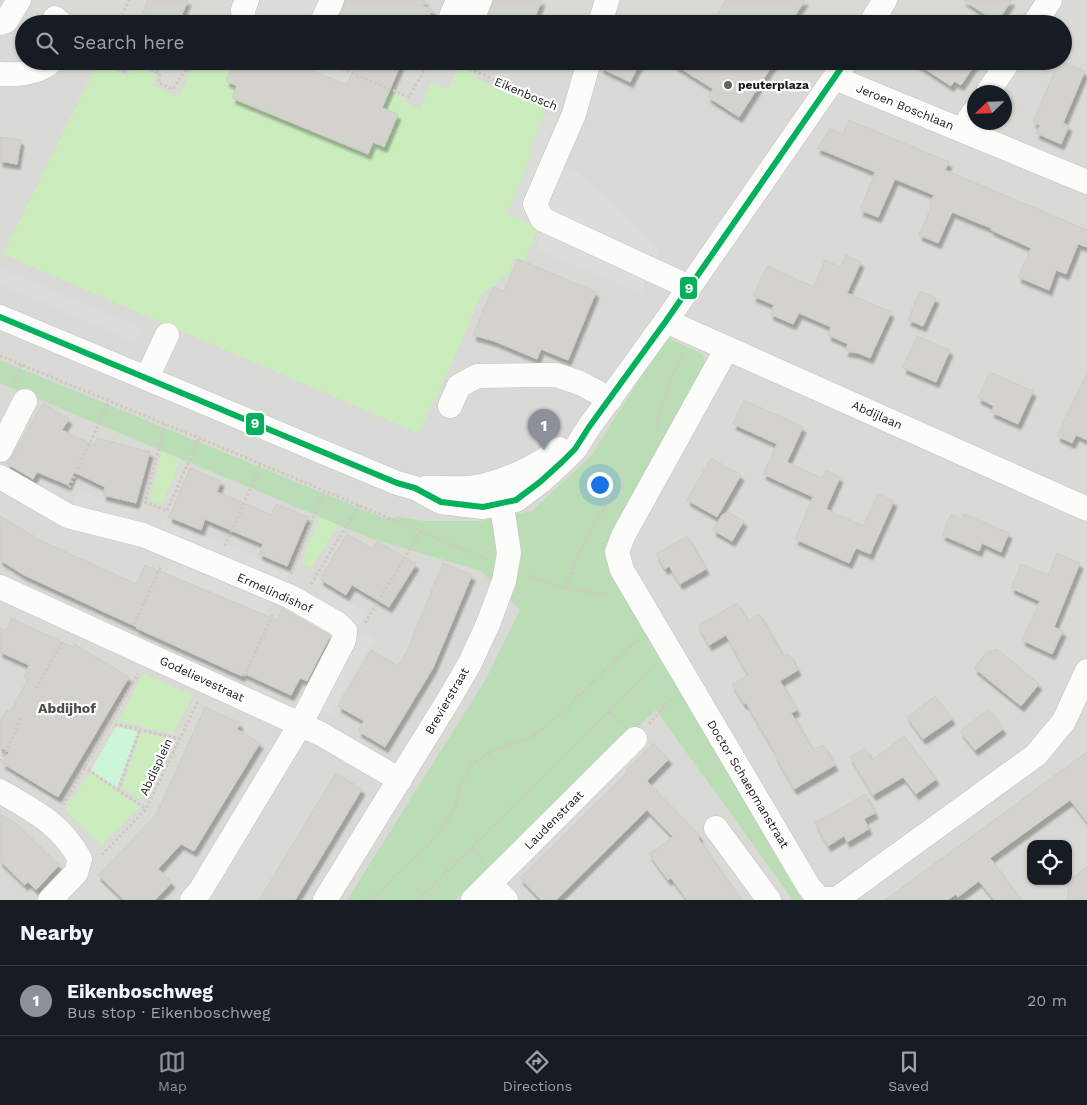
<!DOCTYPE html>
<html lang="en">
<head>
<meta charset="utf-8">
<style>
	:root { --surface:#171b24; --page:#242831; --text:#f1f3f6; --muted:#9ea1a6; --line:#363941; --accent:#8c9099 }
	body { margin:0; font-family:"Work Sans",sans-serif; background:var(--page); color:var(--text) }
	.controls { position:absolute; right:15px; bottom:15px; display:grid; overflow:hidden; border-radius:10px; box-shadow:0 1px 4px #0004 }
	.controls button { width:45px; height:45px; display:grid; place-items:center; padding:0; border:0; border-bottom:1px solid var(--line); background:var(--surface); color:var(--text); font:25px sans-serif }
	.compass { position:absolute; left:967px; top:85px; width:45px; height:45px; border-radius:50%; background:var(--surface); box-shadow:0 1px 4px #0004; rotate:247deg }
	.you { position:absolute; left:599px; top:484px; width:18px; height:18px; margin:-12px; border:4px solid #fff; border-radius:50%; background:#1a73e8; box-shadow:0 0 0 8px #1a73e833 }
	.badge { display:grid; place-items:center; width:32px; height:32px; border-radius:50%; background:var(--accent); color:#fff; font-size:16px; font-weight:700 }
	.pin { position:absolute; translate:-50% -41px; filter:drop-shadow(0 1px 2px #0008) }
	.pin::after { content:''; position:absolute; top:26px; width:18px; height:15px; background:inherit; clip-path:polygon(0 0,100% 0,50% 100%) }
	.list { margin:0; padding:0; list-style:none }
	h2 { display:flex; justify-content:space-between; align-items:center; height:65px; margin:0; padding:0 20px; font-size:21px }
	h2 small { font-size:16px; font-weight:400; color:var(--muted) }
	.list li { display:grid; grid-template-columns:32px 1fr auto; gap:15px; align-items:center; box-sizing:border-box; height:70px; padding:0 20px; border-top:1px solid var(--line) }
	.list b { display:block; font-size:19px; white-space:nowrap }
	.list p { margin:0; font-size:16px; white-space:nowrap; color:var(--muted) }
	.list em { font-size:16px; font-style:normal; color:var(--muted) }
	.icon { flex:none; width:28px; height:28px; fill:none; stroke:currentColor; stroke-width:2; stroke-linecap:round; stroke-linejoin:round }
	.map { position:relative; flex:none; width:1087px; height:900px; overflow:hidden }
	.search { position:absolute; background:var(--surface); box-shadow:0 1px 4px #0004; left:15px; right:15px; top:15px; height:55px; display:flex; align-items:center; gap:12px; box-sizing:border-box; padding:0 18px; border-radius:28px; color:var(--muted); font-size:19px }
	.sheet { height:135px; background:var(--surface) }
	nav { display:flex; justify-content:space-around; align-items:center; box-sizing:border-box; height:70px; border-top:1px solid var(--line); background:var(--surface); font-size:14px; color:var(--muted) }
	nav a { display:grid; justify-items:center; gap:2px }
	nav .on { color:var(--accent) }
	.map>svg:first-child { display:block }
</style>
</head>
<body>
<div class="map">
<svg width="1087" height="900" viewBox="0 0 1087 900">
	<defs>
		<filter id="shadow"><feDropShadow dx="3" dy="5.5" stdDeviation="1" flood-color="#0004"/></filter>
	</defs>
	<rect width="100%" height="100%" fill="#eaeae4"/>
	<path fill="#d9d9d5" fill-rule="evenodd" d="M0,0h1087v900h-1087zM24,24h1039v37h-1039zM974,92h30v30h-30zM1031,844h37v37h-37z"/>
	<g fill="#cbedbe">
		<path d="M195,61h101l-1,3 52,22 7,-8 50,20 -1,3 17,8 11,-26 17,6 10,-22 18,7 -1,4 35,14 2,-2 31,13 1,2 -3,7 4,3 -15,35 3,2 -26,62 31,14 -14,34 -10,-4 -5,15 -28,21 -32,76 -31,63 -415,-179 95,-191 30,13 5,-11 24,10 -4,11 26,11z"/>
		<path d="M162,451l19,8 -19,45 -12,-4z"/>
		<path d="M320,517l18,8 -27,43 -10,-5z"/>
		<path d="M143,674l50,21 -20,39 -55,-13z"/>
		<path d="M141,732l29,7 -28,61 -20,-12z"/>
		<path d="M90,773l50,34 -38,38 -37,-35z"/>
	</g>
	<path fill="#baddb6" d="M668,338l30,14 5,3 2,8 6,2 -96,204 187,331h-9l-137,-190 -201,190h-108l139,-221 34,-69 -39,-39 -111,-33 -370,-155v-23l386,159 13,-2 25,4h56l52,-10 59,-55 57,-90z"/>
	<path fill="#cdf6d8" d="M116,727l22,4 -21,57 -26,-18z"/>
	<g fill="#dcdcda">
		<path d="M256,0h68l-10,24h-53l-8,-4z"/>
		<path d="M547,113l15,6 -17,40 35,15 80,76 -19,43 -105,-44 7,-19 -36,-16 26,-62 -3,-2z"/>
		<path d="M0,268l141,60 -6,14 -135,-58z"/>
		<path d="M77,491l61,17 -4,16 -61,-17z"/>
		<path d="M163,519l127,52 -6,15 -127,-53z"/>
		<path d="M172,560l99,41 -6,13 -99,-41z"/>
		<path d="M322,587l44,25 -7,13 -44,-25z"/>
		<path d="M363,632l12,7 -33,54 -10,22 -12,-7 10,-22z"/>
	</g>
	<g fill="#d3d2cc" stroke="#ceccc5" filter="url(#shadow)">
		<path d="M148,0h40l-10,24h-40z"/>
		<path d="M346,0h79l-2,6 9,3 -6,15h-90z"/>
		<path d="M494,0h48l-10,24h-47z"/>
		<path d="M726,0h79l-15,24h-79z"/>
		<path d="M963,0h49l-15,22z"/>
		<path d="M234,61h54l59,24 10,-24h45l-20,47 16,6 -14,33 -11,-5 -5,12 -136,-56 5,-12 -11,-5z"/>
		<path d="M602,61h39l-11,21 -29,-14z"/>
		<path d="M669,61h106l-36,56 -31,-20 5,-8z"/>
		<path d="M913,61h64l-16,24 -7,-4 -3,5z"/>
		<path d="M1059,61l26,10 -22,52 6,3 -8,18 -25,-11 4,-8 -7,-3z"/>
		<path d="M849,120l100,42 -4,8 142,60v17l-9,-3 -12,30 -10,-4 -7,20 -31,-13 13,-29 -40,-18v-2l-20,-8 -19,-8 -14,31 -19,-8 13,-30 -2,-1 4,-9 -39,-16 -17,38 -18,-7 15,-38 -58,-24 13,-19 13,5z"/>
		<path d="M0,137l21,3 -4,24 -17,-3z"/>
		<path d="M846,255l15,7 -14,31 44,19 -21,46 -12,-5 -13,-2 3,-7 -20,-9 3,-8 -32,-14 -6,11 -23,-10 4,-9 -21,-9 14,-30 47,21 11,-27 16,7z"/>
		<path d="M518,259l78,33 -28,68 -27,-11 -4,10 -43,-18 -21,-6 20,-48 11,4z"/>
		<path d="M920,291l16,7 -13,28 -15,-6z"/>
		<path d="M917,336l33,14 -14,32 -33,-14z"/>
		<path d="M990,372l43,19 -15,33 -27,-12 3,-6 -16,-8z"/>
		<path d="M1087,373v67l-11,-5 -4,8 -15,-7z"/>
		<path d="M744,400l59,27 -16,35 35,16 4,-8 14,7 -14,32 37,17 15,-32 16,7 -24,53 -14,-6 -7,15 -54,-24 18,-42 -50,-23 14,-30 -44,-20z"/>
		<path d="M43,403l26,16 -7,11 32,15 3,-7 53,14 -14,51 -33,-8 2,-8 -31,-15 -6,13 -31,-13 -4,7 -27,-16 6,-7z"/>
		<path d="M711,458l30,17 -24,42 -30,-17z"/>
		<path d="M190,468l31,13 -4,11 39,16 15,7 5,-11 32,13 -21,49 -28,-12 4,-10 -58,-25 -4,11 -32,-13z"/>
		<path d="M728,512l16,9 -12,20 -19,-11 9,-15z"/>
		<path d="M951,514l10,5 3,-5 45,19 -8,19 -19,-9 -3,8 -37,-16z"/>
		<path d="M0,516l42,25 94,43 9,-19 132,55 5,-11 48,27 -23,45 -7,-3 -9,17 -48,-22 -1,3 -106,-48 1,-1 -113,-52 -24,-15z"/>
		<path d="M347,534l26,15 4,-8 39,23 -27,43 -37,-22 -6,10 -26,-16z"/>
		<path d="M687,536l19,33 -26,15 -11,-18 -4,3 -9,-15z"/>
		<path d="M1057,553l23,10 -26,64 9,4 -11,23 -30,-14 18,-39 -29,-13 10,-24 27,11z"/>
		<path d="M443,563l29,12 -39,93 -48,79 -27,-16 6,-10 -26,-15 33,-56 27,16 9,-15z"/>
		<path d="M737,603l11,18 11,-7 25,43 5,-3 9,16 -18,11 17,29 -6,3 22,37 10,-5 12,20 -41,24 -19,-34 1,-1 -30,-51 -2,1 -12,-20 16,-9 -22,-40 -17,10 -11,-19z"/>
		<path d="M11,618l62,29 1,-3 55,33 -71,120 -56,-34 7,-11 -9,-5v-26l7,-11 3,2 18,-33 -4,-2 5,-12 -29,-13v-24l6,3z"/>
		<path d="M997,649l42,35 -18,22 -47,-38 12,-15z"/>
		<path d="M935,696l17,23 -29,20 -16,-22z"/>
		<path d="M205,707l35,16 -3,6 23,14 -66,108 -13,-7 -23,25 14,13 -17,18h-31l-26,-25 58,-60z"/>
		<path d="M989,709l14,20 -28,21 -15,-19z"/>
		<path d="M904,736l32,43 -20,15 -13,-17 -30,18 -23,-38 15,-9 7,12z"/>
		<path d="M653,743l16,16 -22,22 53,55 -2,2 43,62h-54l-16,-22 -3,2 -19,-26 24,-17 -26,-27 -91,90h-15l-21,-22 108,-106 -2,-2z"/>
		<path d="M1087,752v70l-17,-22 -80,58 31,42h-27l-15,-19 -21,16 -2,-3 -9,6h-62z"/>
		<path d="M336,773l26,16 -33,55 -34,56h-36z"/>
		<path d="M865,794l10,19 -11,6 5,10 -22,13 -3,-6 -16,10 -13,-23z"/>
		<path d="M0,814l18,11 41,40 -23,25 -8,-8 -3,3 -25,-24z"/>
		<path d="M1087,867v33h-19v-19z"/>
	</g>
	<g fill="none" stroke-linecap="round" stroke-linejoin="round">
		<defs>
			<g id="minor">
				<path d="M247,0l-4,10 1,10 3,4"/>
				<path d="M55,18l7,6"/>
				<path d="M0,23l6,-2 13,-21"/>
				<path d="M321,24l11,-24"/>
				<path d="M448,24l10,-24"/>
				<path d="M470,24l10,-24"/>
				<path d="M600,24l7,-24"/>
				<path d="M870,24l15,-24"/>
				<path d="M1034,24l16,-24"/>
				<path d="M589,61l-15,53 -39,90 7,15 147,68"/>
				<path d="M0,74c17,1 39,-1 52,-13"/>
				<path d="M835,78l252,104"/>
				<path d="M988,92l21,-31"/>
				<path d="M962,130l12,-18"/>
				<path d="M0,317l397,166 18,5 26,14 42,5 33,-7 24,-18 22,-20 13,-13 14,-22 77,-106 180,-260"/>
				<path d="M666,321l421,188"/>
				<path d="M727,348l-104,188 -6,16 5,18 187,317 11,12h17l199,-144 28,-34 23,-50"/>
				<path d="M147,378l20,-43"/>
				<path d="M450,406l9,-20 18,-10 79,-1 24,8 30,16"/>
				<path d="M0,450l25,-49"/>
				<path d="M0,477l68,39 75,19 148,62 47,27 7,7 -1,9 -44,85 -100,166 -8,9"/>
				<path d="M425,488c16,-1 34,2 50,-1 26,-4 65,-21 84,-38"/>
				<path d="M0,587l321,147 79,46"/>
				<path d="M0,791c34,20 60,32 80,68l-4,14 -26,27"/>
				<path d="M716,828l53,72"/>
				<path d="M490,884l16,16"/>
				<path d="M325,900l121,-196 23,-39 19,-41 16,-43 5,-28 -5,-34 -10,-36"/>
				<path d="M473,900l162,-161"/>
			</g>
		</defs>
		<use href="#minor" stroke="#c2c2c0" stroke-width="25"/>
		<g stroke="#d2c7c1" stroke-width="3" stroke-dasharray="2.5 2.5" stroke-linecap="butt">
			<path d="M118,24l11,-24"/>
			<path d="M100,61l26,11 4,-11"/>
			<path d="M133,61l27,13 -1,9 14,6 19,-28"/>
			<path d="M324,61l85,36 20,-36"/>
			<path d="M451,61l103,44"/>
			<path d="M0,356l199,82 287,121"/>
			<path d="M15,381l7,-16"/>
			<path d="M165,424l-20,78 22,9 32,-73"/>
			<path d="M656,428l11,-40 17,-36"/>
			<path d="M67,492l42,-90"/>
			<path d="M225,546l36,-82"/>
			<path d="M291,574l33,-83"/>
			<path d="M527,575l38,13 45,7"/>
			<path d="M311,584l48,-79"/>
			<path d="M565,588c14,-36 29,-74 59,-102"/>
			<path d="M365,623l56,-92"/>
			<path d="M134,624l27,-58"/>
			<path d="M244,676l29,-62"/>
			<path d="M36,688l27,-47"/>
			<path d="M610,712l11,12"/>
			<path d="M110,723l70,16"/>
			<path d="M649,724l24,-28"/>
			<path d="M0,761l8,-13 13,-31"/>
			<path d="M84,767l62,42"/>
			<path d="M118,790l22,-61"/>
			<path d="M63,805l75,-131"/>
			<path d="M471,847l11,13"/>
			<path d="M102,855l44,-46 52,-108"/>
			<path d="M367,900l16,-10 12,-14 33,-30 15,-19 12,-19 4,-21 12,-22 21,-14 18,-8 18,-4 18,-12 92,-88"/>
			<path d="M418,900l236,-233"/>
		</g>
		<use href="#minor" stroke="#fcfcfb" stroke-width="24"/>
		<defs>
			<path id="bus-1" d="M0,317l397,166 18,5 26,14 42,5 33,-7 24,-18 22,-20 13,-13 14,-22 77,-106 180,-260"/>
		</defs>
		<use href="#bus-1" stroke="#fff" stroke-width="10"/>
		<use href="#bus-1" stroke="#04b15b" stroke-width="6"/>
	</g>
	<circle fill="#636361" stroke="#fff" stroke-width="2" cx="728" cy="85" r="5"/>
	<g text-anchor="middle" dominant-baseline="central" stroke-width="4.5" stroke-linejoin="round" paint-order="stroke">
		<g font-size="12" font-weight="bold" fill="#1b1b1b" stroke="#fff" text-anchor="start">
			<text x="738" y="85">peuterplaza</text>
		</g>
		<g font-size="12" fill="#1b1b1b" stroke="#fff">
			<text transform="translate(526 94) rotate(23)">Eikenbosch</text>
			<text transform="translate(905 107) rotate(22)">Jeroen Boschlaan</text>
			<text transform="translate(877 415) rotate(24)">Abdijlaan</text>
			<text transform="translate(275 593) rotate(24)">Ermelindishof</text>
			<text transform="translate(202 679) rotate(25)">Godelievestraat</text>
			<text transform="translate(447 701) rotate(-60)">Brevierstraat</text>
			<text transform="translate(156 767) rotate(-65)">Abdisplein</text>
			<text transform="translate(748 784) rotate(59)">Doctor Schaepmanstraat</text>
			<text transform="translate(554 820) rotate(-45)">Laudenstraat</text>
		</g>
		<g font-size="14" font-weight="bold" fill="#4e4e4e" stroke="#fff">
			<text x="67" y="708">Abdijhof</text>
		</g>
	</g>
	<g stroke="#fff" stroke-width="2">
		<rect x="679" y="276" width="19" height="24" rx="5" fill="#04b15b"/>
		<rect x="245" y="412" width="20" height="24" rx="5" fill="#04b15b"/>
	</g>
	<g font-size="14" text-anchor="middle" font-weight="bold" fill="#fff">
		<text x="689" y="293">9</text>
		<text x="255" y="428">9</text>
	</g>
</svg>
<div class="controls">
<button><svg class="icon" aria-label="locate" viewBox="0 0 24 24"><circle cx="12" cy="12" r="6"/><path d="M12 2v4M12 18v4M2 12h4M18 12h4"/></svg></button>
</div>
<svg class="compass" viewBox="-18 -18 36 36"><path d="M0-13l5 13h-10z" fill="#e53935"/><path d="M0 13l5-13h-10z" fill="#9ea1a6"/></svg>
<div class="you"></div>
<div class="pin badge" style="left:544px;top:450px">1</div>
<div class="search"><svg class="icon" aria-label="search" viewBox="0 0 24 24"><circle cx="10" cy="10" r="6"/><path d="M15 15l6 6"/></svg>Search here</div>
</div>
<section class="sheet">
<h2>Nearby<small></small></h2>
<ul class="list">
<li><span class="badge">1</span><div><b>Eikenboschweg</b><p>Bus stop · Eikenboschweg</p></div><em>20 m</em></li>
</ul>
</section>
<nav>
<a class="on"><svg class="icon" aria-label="map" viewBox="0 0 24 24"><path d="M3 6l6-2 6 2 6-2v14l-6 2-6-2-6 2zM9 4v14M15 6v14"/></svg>Map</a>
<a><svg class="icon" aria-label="directions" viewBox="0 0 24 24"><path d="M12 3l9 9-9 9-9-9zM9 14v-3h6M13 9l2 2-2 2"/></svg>Directions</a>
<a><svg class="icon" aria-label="saved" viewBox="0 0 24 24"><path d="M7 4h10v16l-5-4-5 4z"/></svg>Saved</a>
</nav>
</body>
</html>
